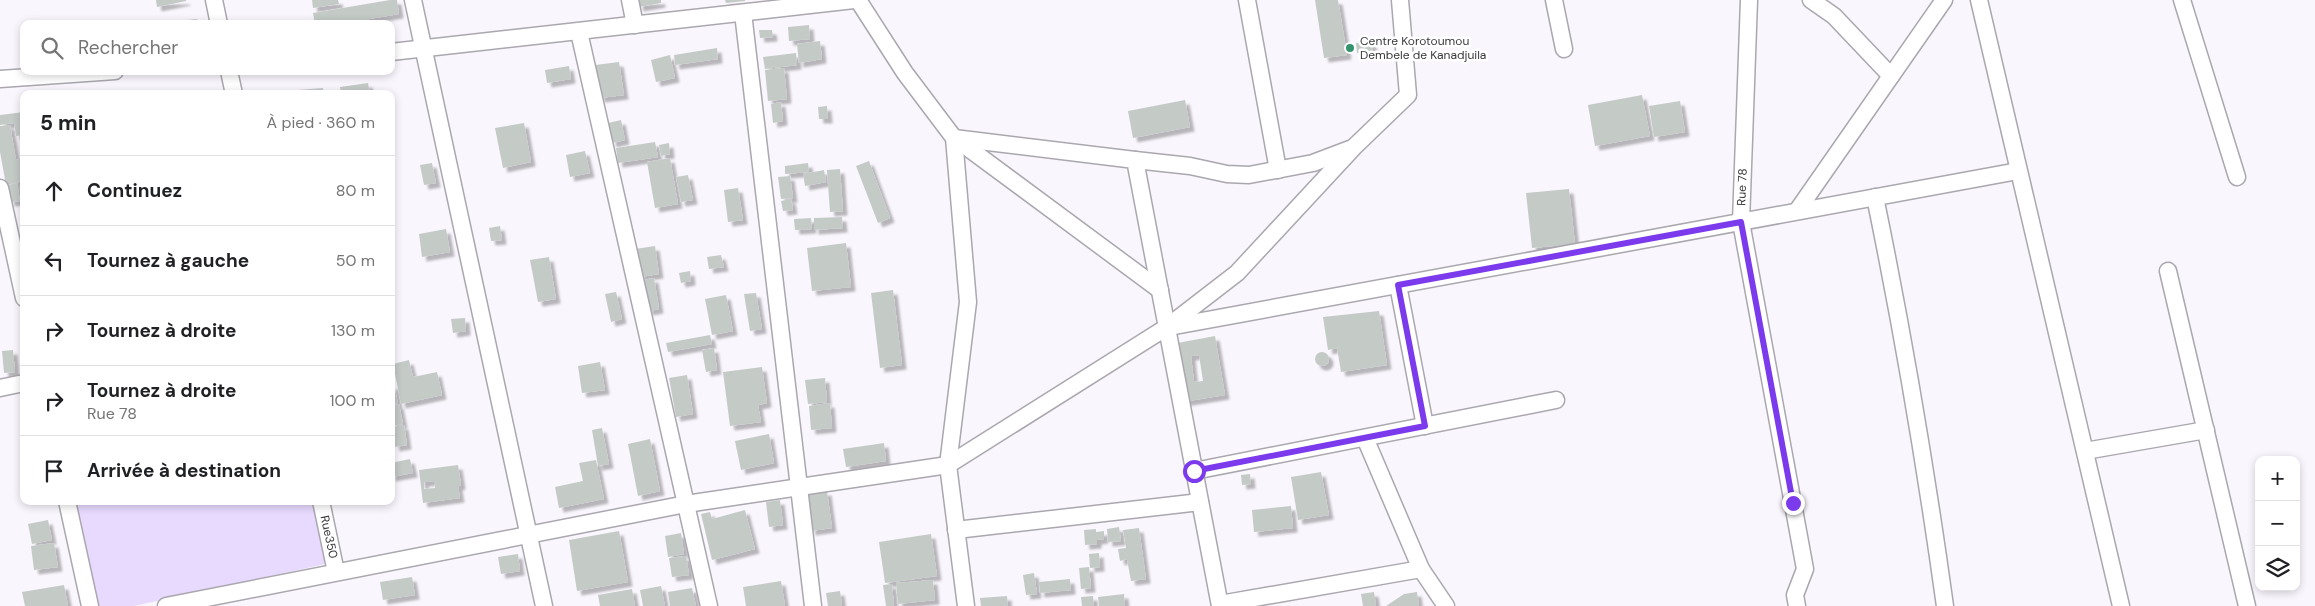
<!DOCTYPE html>
<html lang="fr">
<head>
<meta charset="utf-8">
<style>
	:root { --surface:#fff; --page:#f2f2f2; --text:#202124; --muted:#757577; --line:#e0e0e0 }
	body { margin:0; font-family:"DM Sans",sans-serif; background:var(--page); color:var(--text) }
	.controls { position:absolute; right:15px; bottom:15px; display:grid; overflow:hidden; border-radius:10px; box-shadow:0 2px 8px #0003 }
	.controls button { width:45px; height:45px; display:grid; place-items:center; padding:0; border:0; border-bottom:1px solid var(--line); background:var(--surface); color:var(--text); font:25px sans-serif }
	.stop { position:absolute; width:15px; height:15px; margin:-11px; border:4px solid #7c3aed; border-radius:50%; background:#fff }
	.stop.end { background:#7c3aed; border-color:#fff; box-shadow:0 1px 5px #0008 }
	.list { margin:0; padding:0; list-style:none }
	h2 { display:flex; justify-content:space-between; align-items:center; height:65px; margin:0; padding:0 20px; font-size:21px }
	h2 small { font-size:16px; font-weight:400; color:var(--muted) }
	.list li { display:grid; grid-template-columns:32px 1fr auto; gap:15px; align-items:center; box-sizing:border-box; height:70px; padding:0 20px; border-top:1px solid var(--line) }
	.list b { display:block; font-size:19px; white-space:nowrap }
	.list p { margin:0; font-size:16px; white-space:nowrap; color:var(--muted) }
	.list em { font-size:16px; font-style:normal; color:var(--muted) }
	.icon { flex:none; width:28px; height:28px; fill:none; stroke:currentColor; stroke-width:2; stroke-linecap:round; stroke-linejoin:round }
	.map { position:relative; flex:none; width:2315px; height:606px; overflow:hidden }
	.search { position:absolute; background:var(--surface); box-shadow:0 2px 8px #0003; left:20px; top:20px; width:375px; height:55px; display:flex; align-items:center; gap:12px; box-sizing:border-box; padding:0 18px; border-radius:10px; color:var(--muted); font-size:19px }
	.panel { position:absolute; background:var(--surface); box-shadow:0 2px 8px #0003; left:20px; top:90px; width:375px; height:415px; border-radius:10px }
	.map>svg:first-child { display:block }
</style>
</head>
<body>
<div class="map">
<svg width="2315" height="606" viewBox="0 0 2315 606">
	<defs>
		<filter id="shadow"><feDropShadow dx="4.5" dy="4.5" stdDeviation="1" flood-color="#0004"/></filter>
	</defs>
	<rect width="100%" height="100%" fill="#f9f6fd"/>
	<path fill="#e8d9fe" d="M72,501h240l13,63 -191,42h-39z"/>
	<g fill="#c4cbc7" fill-rule="evenodd" filter="url(#shadow)">
		<path d="M156,0h30v1l-29,6z"/>
		<path d="M312,0h26l1,4 -26,4z"/>
		<path d="M390,0h7l2,14 -60,10h-24l-2,-11z"/>
		<path d="M638,0h23v3l-22,4z"/>
		<path d="M725,0h20v1l-19,2z"/>
		<path d="M1315,0h23l9,55 -23,3z"/>
		<path d="M197,19v5h-19v-3z"/>
		<path d="M809,25l1,14 -21,2 -1,-14z"/>
		<path d="M759,30h13l1,7 -13,1z"/>
		<path d="M820,41l2,18 -23,4 -2,-19z"/>
		<path d="M1372,42l1,10 -16,1 -1,-10z"/>
		<path d="M717,48l1,11 -43,6 -1,-10z"/>
		<path d="M796,53l1,12 -32,4 -2,-12z"/>
		<path d="M670,55l5,23 -19,4 -5,-22z"/>
		<path d="M619,62l5,33 -24,3 -5,-33z"/>
		<path d="M569,66l2,13 -24,4 -2,-13z"/>
		<path d="M784,68l3,31 -19,2 -3,-31z"/>
		<path d="M368,83l2,11h-29l-1,-7z"/>
		<path d="M323,88v6h-51v-2z"/>
		<path d="M1642,95l8,41 -55,10 -7,-41z"/>
		<path d="M1185,100l5,27 -57,11 -5,-27z"/>
		<path d="M1680,101l5,31 -31,5 -5,-31z"/>
		<path d="M781,102l2,19 -10,2 -2,-19z"/>
		<path d="M827,106l1,13h-9l-1,-12z"/>
		<path d="M24,112v23l-8,1 -2,-13 -14,2v-10z"/>
		<path d="M621,120l4,20 -13,3 -4,-20z"/>
		<path d="M524,123l7,39 -28,6 -8,-40z"/>
		<path d="M10,125l6,35 8,-2v16l-2,1 1,6 -17,4 -6,-33v-26z"/>
		<path d="M655,142l3,15 -40,6 -2,-15z"/>
		<path d="M669,143l1,11 -9,2 -2,-11z"/>
		<path d="M585,151l5,22 -20,4 -4,-22z"/>
		<path d="M670,158l8,46 -23,4 -8,-46z"/>
		<path d="M869,161l21,57 -12,5 -22,-57z"/>
		<path d="M432,163l4,20 -12,2 -4,-20z"/>
		<path d="M808,163l1,9 -24,2v-8z"/>
		<path d="M840,169l3,42 -13,1 -3,-42z"/>
		<path d="M824,170l2,12 -21,4 -2,-12z"/>
		<path d="M688,175l5,25 -12,2 -5,-25z"/>
		<path d="M790,176l3,22 -12,1 -3,-22z"/>
		<path d="M17,183l3,18 -10,1 -2,-17z"/>
		<path d="M738,188l5,32 -15,2 -4,-32z"/>
		<path d="M1569,189l6,55 -43,4 -6,-55z"/>
		<path d="M791,199l2,11 -10,1 -2,-10z"/>
		<path d="M842,217l1,11 -29,2v-12z"/>
		<path d="M811,218l1,11 -17,1 -1,-11z"/>
		<path d="M500,226l2,14 -11,1 -2,-13z"/>
		<path d="M446,229l4,23 -28,5 -3,-23z"/>
		<path d="M846,243l5,44 -39,4 -5,-43z"/>
		<path d="M655,246l4,28 -19,3 -5,-28z"/>
		<path d="M721,255l3,12 -15,2 -2,-12z"/>
		<path d="M549,257l7,42 -18,3 -8,-42z"/>
		<path d="M690,271l1,10 -10,2 -2,-10z"/>
		<path d="M654,278l5,31 -11,2 -5,-31z"/>
		<path d="M893,290l9,75 -22,3 -9,-75z"/>
		<path d="M616,292l6,27 -11,3 -6,-28z"/>
		<path d="M756,293l6,36 -12,2 -6,-37z"/>
		<path d="M726,295l7,36 -21,4 -7,-36z"/>
		<path d="M1379,311l8,54 -46,7 -4,-24 -9,2 -5,-33z"/>
		<path d="M465,318l1,13 -13,2 -2,-14z"/>
		<path d="M710,335l2,9 -44,8 -2,-9z"/>
		<path d="M1215,336l10,59 -43,7 -10,-58zM1199,355l4,26 -9,1 -3,-26z"/>
		<path d="M714,348l3,22 -11,2 -4,-22z"/>
		<path d="M13,350l2,22 -11,1 -2,-22z"/>
		<circle cx="1322" cy="359" r="7"/>
		<path d="M409,360l4,17 24,-5 5,23 -41,9 -8,-40z"/>
		<path d="M600,362l5,28 -23,3 -4,-27z"/>
		<path d="M762,367l5,36 -9,2 3,17 -31,4 -7,-54z"/>
		<path d="M687,375l6,39 -17,3 -7,-39z"/>
		<path d="M825,378l2,24 -19,2 -3,-24z"/>
		<path d="M391,385h3l4,19 -7,1z"/>
		<path d="M830,403l2,25 -21,2 -2,-24z"/>
		<path d="M399,404l4,20 -11,2 -1,-20z"/>
		<path d="M404,425l3,20 -12,2 -3,-20z"/>
		<path d="M602,428l7,36 -11,2 -6,-36z"/>
		<path d="M769,434l5,29 -33,7 -6,-29z"/>
		<path d="M650,439l10,52 -22,5 -10,-52z"/>
		<path d="M884,443l2,18 -40,6 -3,-18z"/>
		<path d="M410,459l3,14 -22,4v-14z"/>
		<path d="M596,460l8,39 -45,9 -4,-21 28,-6 -4,-18z"/>
		<path d="M458,465l3,20 -3,1 2,12 -37,5 -4,-33zM434,481l1,7 -11,1v-7z"/>
		<path d="M1321,472l8,43 -31,5 -7,-43z"/>
		<path d="M1250,474l1,10 -9,1 -1,-10z"/>
		<path d="M827,491l5,37 -21,3 -5,-37z"/>
		<path d="M780,500l3,25 -14,2 -3,-25z"/>
		<path d="M1291,506l2,22 -39,4 -2,-22z"/>
		<path d="M745,510l10,39 -43,11 -11,-46 9,-2 2,7z"/>
		<path d="M48,520l4,20 -20,4 -4,-20z"/>
		<path d="M1119,527l2,14 -13,1 -1,-13z"/>
		<path d="M1139,528l7,51 -15,2 -4,-22 -7,2 -2,-12 8,-1 -3,-18z"/>
		<path d="M1096,529v3l8,-1v8l-7,1v4l-12,1 -1,-15z"/>
		<path d="M619,531l9,51 -51,9 -8,-51z"/>
		<path d="M681,533l3,21 -16,3 -3,-21z"/>
		<path d="M931,534l6,42 -52,7 -6,-41z"/>
		<path d="M54,543l4,24 -24,3 -3,-24z"/>
		<path d="M1099,553l1,14 -10,1 -1,-14z"/>
		<path d="M518,554l2,17 -19,3 -3,-17z"/>
		<path d="M686,556l3,19 -17,2 -3,-19z"/>
		<path d="M1089,567l2,21 -10,1 -2,-21z"/>
		<path d="M1034,573l3,21 -11,1 -3,-20z"/>
		<path d="M412,577l3,18 -32,5 -3,-18z"/>
		<path d="M1070,579l1,11 -31,3 -1,-11z"/>
		<path d="M933,580l2,20 -37,4 -2,-21z"/>
		<path d="M781,581l4,25h-39l-3,-19z"/>
		<path d="M892,584l2,22h-8l-3,-21z"/>
		<path d="M64,585l4,21h-43l-3,-14z"/>
		<path d="M661,586l4,20h-22l-3,-16z"/>
		<path d="M692,588l4,18h-26l-2,-14z"/>
		<path d="M632,589l3,17h-35l-2,-11z"/>
		<path d="M840,591l2,15h-14l-2,-13z"/>
		<path d="M1374,592l2,14h-13l-2,-12z"/>
		<path d="M1417,592l2,14h-33l18,-12z"/>
		<path d="M1124,594l1,12h-26l-1,-9z"/>
		<path d="M1007,596l1,10h-27l-1,-8z"/>
		<path d="M1093,596l1,10h-12l-1,-9z"/>
	</g>
	<g fill="none" stroke-linecap="round" stroke-linejoin="round">
		<defs>
			<g id="street">
				<path d="M214,0l5,24"/>
				<path d="M413,0l131,606"/>
				<path d="M630,0l5,25"/>
				<path d="M858,0l47,73 49,65 14,164 -20,163 18,141"/>
				<path d="M1247,0l31,170"/>
				<path d="M1554,0l10,49"/>
				<path d="M1749,0l-8,222 64,347 -10,26 2,11"/>
				<path d="M1811,0l23,16 57,60"/>
				<path d="M1979,0l142,606"/>
				<path d="M2182,0l55,177"/>
				<path d="M743,13l70,593"/>
				<path d="M579,32l130,574"/>
				<path d="M391,52l463,-52"/>
				<path d="M229,71l5,23"/>
				<path d="M0,79l115,-8"/>
				<path d="M954,138l181,22 85,446"/>
				<path d="M956,139l204,151"/>
				<path d="M1135,160l55,6 37,8 22,1 64,-12 37,-14"/>
				<path d="M0,188l24,110"/>
				<path d="M1875,197c28,136 51,272 70,409"/>
				<path d="M1797,211l147,-211"/>
				<path d="M2168,271l79,335"/>
				<path d="M1398,285l27,141"/>
				<path d="M1169,327l849,-156"/>
				<path d="M0,388l24,-5"/>
				<path d="M1365,438l56,131 25,37"/>
				<path d="M2085,451l121,-21"/>
				<path d="M1194,471l362,-71"/>
				<path d="M67,501l23,105"/>
				<path d="M321,501l15,71"/>
				<path d="M956,530l244,-28"/>
				<path d="M1220,604l201,-35"/>
				<path d="M166,606l520,-102 262,-39 219,-138 70,-54 117,-126 54,-52 -8,-95"/>
			</g>
		</defs>
		<use href="#street" stroke="#aaa7ae" stroke-width="19"/>
		<use href="#street" stroke="#fff" stroke-width="16"/>
	</g>
	<g fill="none" stroke-linecap="round" stroke-linejoin="round">
		<path stroke="#7c3aed" stroke-width="6" d="M1194,471l231,-45 -27,-141 343,-63 52,281"/>
	</g>
	<circle fill="#34936c" stroke="#fff" stroke-width="2" cx="1350" cy="48" r="5"/>
	<g text-anchor="middle" dominant-baseline="central" stroke-width="5" stroke-linejoin="round" paint-order="stroke">
		<g font-size="12" fill="#39383b" stroke="#fff" text-anchor="start">
			<text x="1360" y="41">Centre Korotoumou<tspan x="1360" dy="14">Dembele de Kanadjuila</tspan></text>
		</g>
		<g font-size="12" fill="#39383b" stroke="#fff">
			<text transform="translate(1742 187) rotate(-88)">Rue 78</text>
			<text transform="translate(329 537) rotate(78)">Rue350</text>
		</g>
	</g>
</svg>
<div class="controls">
<button>+</button>
<button>−</button>
<button><svg class="icon" aria-label="layers" viewBox="0 0 24 24"><path d="M12 4l9 5-9 5-9-5zM3 14l9 5 9-5"/></svg></button>
</div>
<div class="stop" style="left:1194px;top:471px"></div>
<div class="stop end" style="left:1793px;top:503px"></div>
<div class="search"><svg class="icon" aria-label="search" viewBox="0 0 24 24"><circle cx="10" cy="10" r="6"/><path d="M15 15l6 6"/></svg>Rechercher</div>
<section class="panel">
<h2>5 min<small>À pied · 360 m</small></h2>
<ul class="list">
<li><svg class="icon" aria-label="ahead" viewBox="0 0 24 24"><path d="M12 20V5M6 11l6-6 6 6"/></svg><div><b>Continuez</b></div><em>80 m</em></li>
<li><svg class="icon" aria-label="left" viewBox="0 0 24 24"><path d="M17 20v-9H6M10 6l-5 5 5 5"/></svg><div><b>Tournez à gauche</b></div><em>50 m</em></li>
<li><svg class="icon" aria-label="right" viewBox="0 0 24 24"><path d="M7 20v-9h11M14 6l5 5-5 5"/></svg><div><b>Tournez à droite</b></div><em>130 m</em></li>
<li><svg class="icon" aria-label="right" viewBox="0 0 24 24"><path d="M7 20v-9h11M14 6l5 5-5 5"/></svg><div><b>Tournez à droite</b><p>Rue 78</p></div><em>100 m</em></li>
<li><svg class="icon" aria-label="arrive" viewBox="0 0 24 24"><path d="M6 21V4h12l-3 4 3 4H6"/></svg><div><b>Arrivée à destination</b></div></li>
</ul>
</section>
</div>
</body>
</html>
